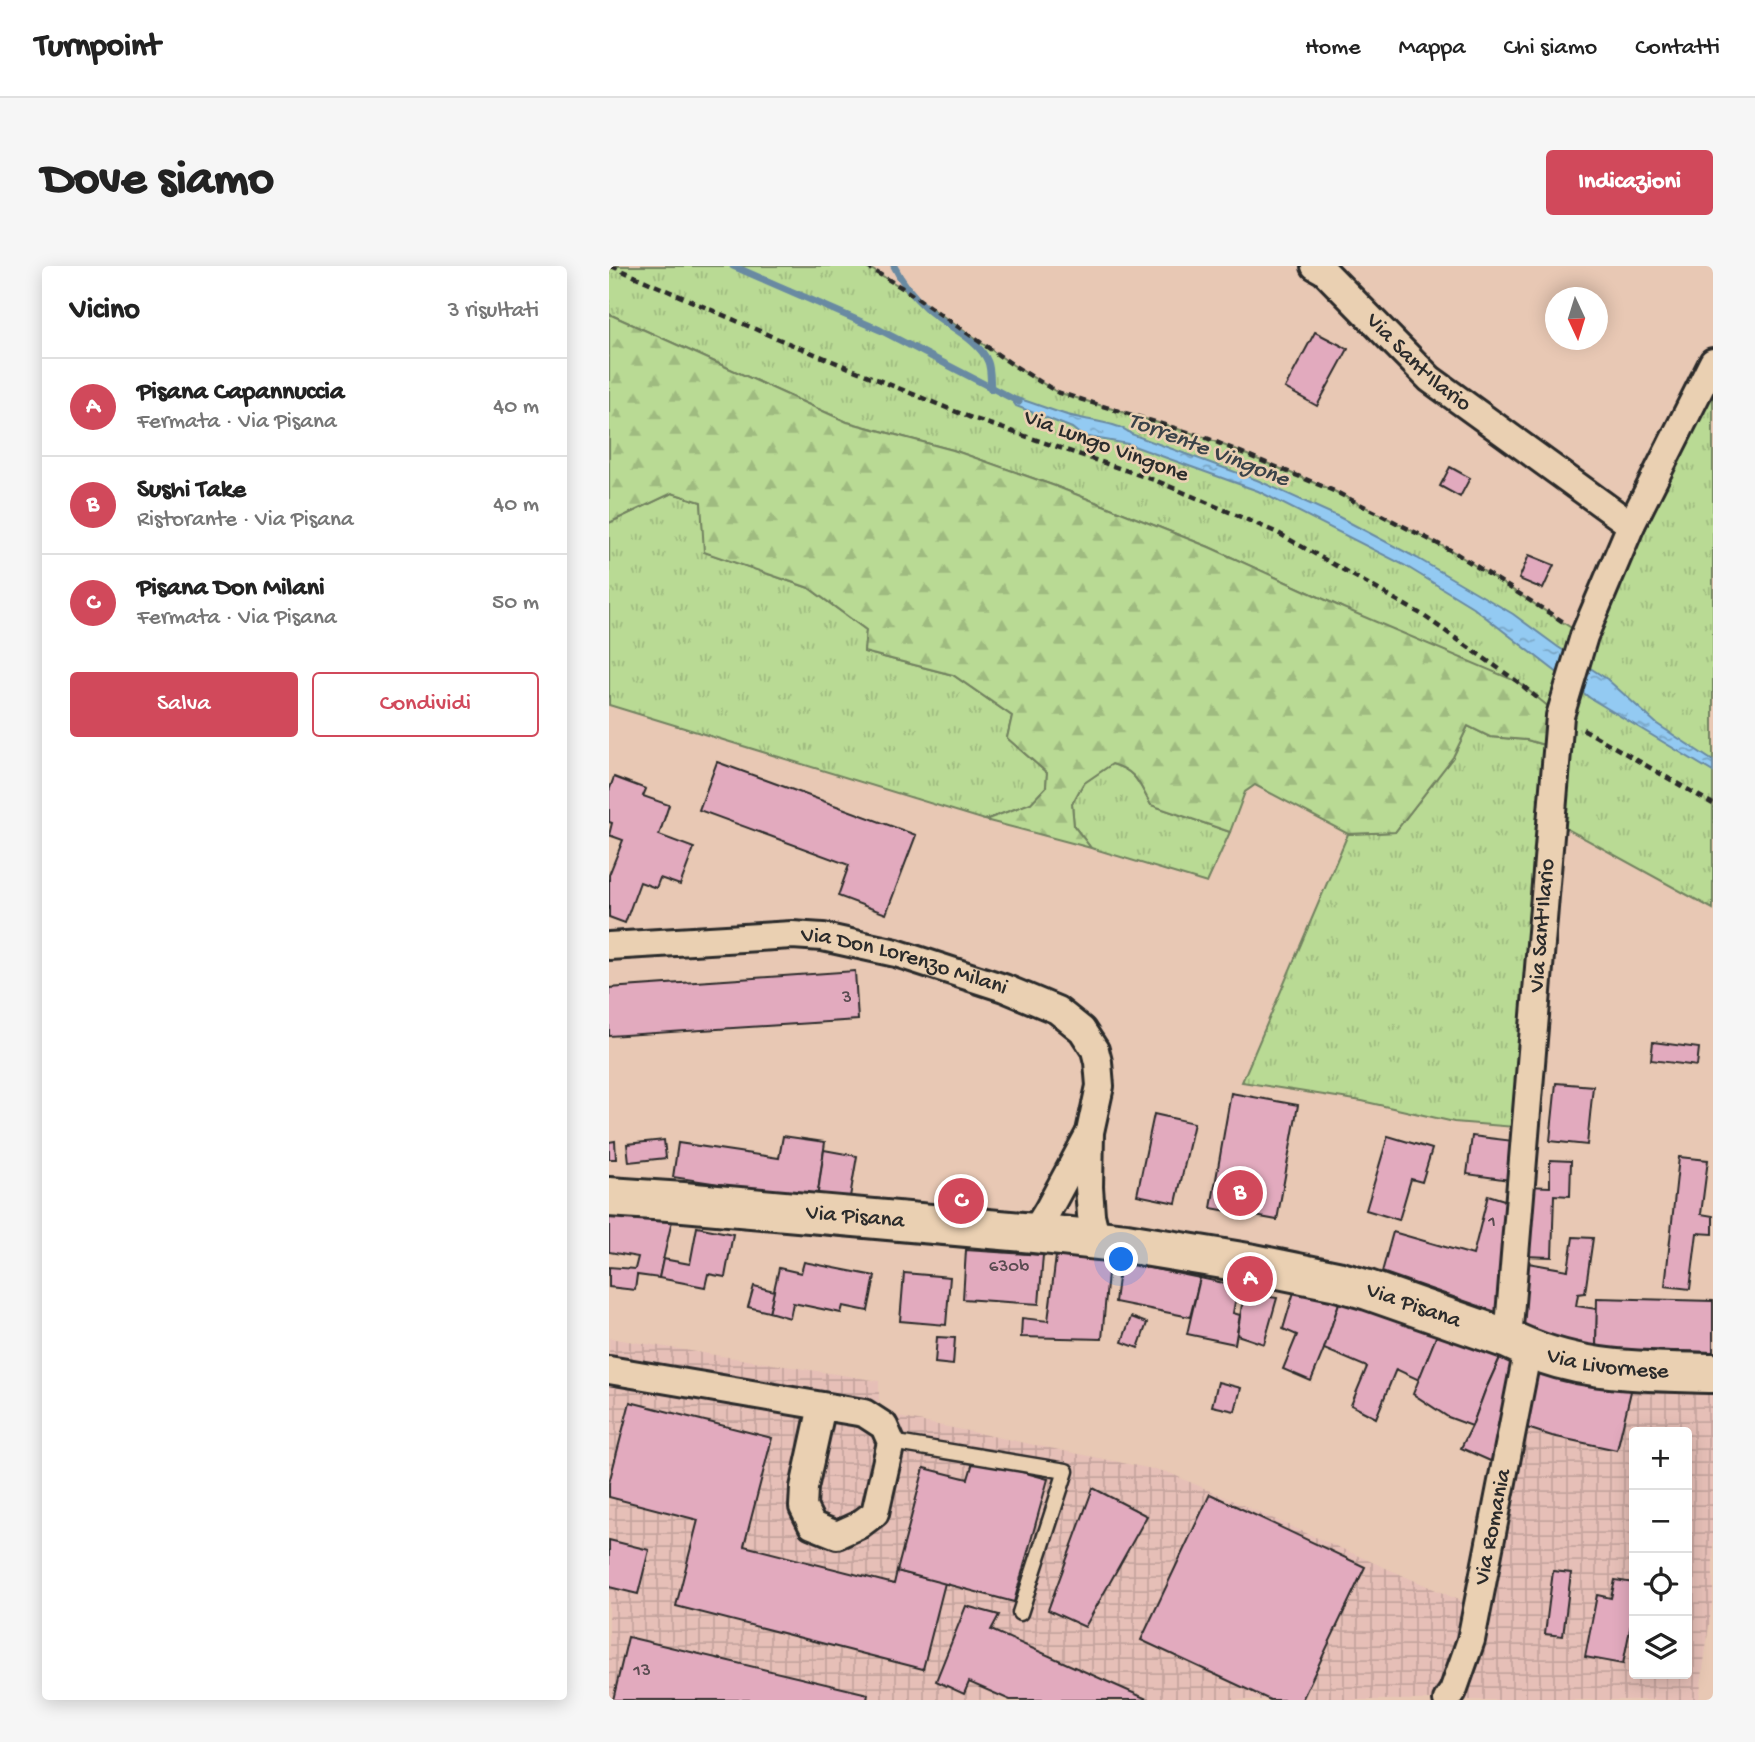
<!DOCTYPE html>
<html lang="it">
<head>
<meta charset="utf-8">
<style>
	:root { --surface:#fff; --page:#f6f6f6; --text:#222; --muted:#767676; --line:#e0e0e0; --accent:#d1495b }
	body { margin:0; font-family:"Gochi Hand",sans-serif; background:var(--page); color:var(--text) }
	.controls { position:absolute; right:21px; bottom:21px; display:grid; overflow:hidden; border-radius:7px; box-shadow:0 4px 18px #0003 }
	.controls button { width:63px; height:63px; display:grid; place-items:center; padding:0; border:0; border-bottom:2px solid var(--line); background:var(--surface); color:var(--text); font:35px sans-serif }
	.compass { position:absolute; left:936px; top:21px; width:63px; height:63px; border-radius:50%; background:var(--surface); box-shadow:0 4px 18px #0003; rotate:176deg }
	.you { position:absolute; left:513px; top:994px; width:24px; height:24px; margin:-18px; border:5px solid #fff; border-radius:50%; background:#1a73e8; box-shadow:0 0 0 10px #1a73e833 }
	.badge { display:grid; place-items:center; width:46px; height:46px; border-radius:50%; background:var(--accent); color:#fff; font-size:23px; font-weight:700 }
	.pin { position:absolute; translate:-50% -50%; border:4px solid #fff; box-shadow:0 2px 7px #0006 }
	.list { margin:0; padding:0; list-style:none }
	h2 { display:flex; justify-content:space-between; align-items:center; height:91px; margin:0; padding:0 28px; font-size:30px }
	h2 small { font-size:23px; font-weight:400; color:var(--muted) }
	.list li { display:grid; grid-template-columns:46px 1fr auto; gap:21px; align-items:center; box-sizing:border-box; height:98px; padding:0 28px; border-top:2px solid var(--line) }
	.list b { display:block; font-size:26px; white-space:nowrap }
	.list p { margin:0; font-size:23px; white-space:nowrap; color:var(--muted) }
	.list em { font-size:23px; font-style:normal; color:var(--muted) }
	.actions { display:flex; gap:14px; padding:21px 28px }
	.actions a { flex:1; padding:16px 0; border:2px solid var(--accent); border-radius:7px; text-align:center; font-size:24px; color:var(--accent) }
	.actions .main { background:var(--accent); color:#fff }
	.icon { flex:none; width:38px; height:38px; fill:none; stroke:currentColor; stroke-width:2; stroke-linecap:round; stroke-linejoin:round }
	.map { position:relative; flex:none; width:1104px; height:1434px; overflow:hidden; border-radius:7px }
	header { display:flex; align-items:center; gap:42px; box-sizing:border-box; height:98px; padding:0 35px; background:var(--surface); border-bottom:2px solid var(--line) }
	header strong { font-size:33px }
	nav { display:flex; gap:38px; margin-inline-start:auto; font-size:24px }
	.intro { display:flex; align-items:center; justify-content:space-between; box-sizing:border-box; height:168px; padding:0 42px }
	h1 { margin:0; font-size:49px }
	.button { padding:18px 32px; border-radius:7px; background:var(--accent); color:#fff; font-size:24px; font-weight:700 }
	main { display:flex; gap:42px; padding:0 42px }
	aside { flex:1; background:var(--surface); border-radius:7px; box-shadow:0 4px 18px #0003 }
	.map>svg:first-child { display:block }
</style>
</head>
<body>
<header>
<strong>Turnpoint</strong>
<nav><a>Home</a><a>Mappa</a><a>Chi siamo</a><a>Contatti</a></nav>
</header>
<div class="intro"><h1>Dove siamo</h1><a class="button">Indicazioni</a></div>
<main>
<aside>
<h2>Vicino<small>3 risultati</small></h2>
<ul class="list">
<li><span class="badge">A</span><div><b>Pisana Capannuccia</b><p>Fermata · Via Pisana</p></div><em>40 m</em></li>
<li><span class="badge">B</span><div><b>Sushi Take</b><p>Ristorante · Via Pisana</p></div><em>40 m</em></li>
<li><span class="badge">C</span><div><b>Pisana Don Milani</b><p>Fermata · Via Pisana</p></div><em>50 m</em></li>
</ul>
<div class="actions"><a class="main">Salva</a><a>Condividi</a></div>
</aside>
<div class="map">
<svg width="1104" height="1434" viewBox="0 0 1104 1434">
	<defs>
		<pattern id="industrial-grid" width="8" height="8" patternUnits="userSpaceOnUse" patternTransform="scale(1.75)"><rect width="8" height="8" fill="#e6bfb7"/><path d="M0 4h8M4 0v8" fill="none" stroke="#c5a49e"/></pattern>
		<pattern id="grass-tufts" width="24" height="20" patternUnits="userSpaceOnUse" patternTransform="scale(1.75)"><rect width="24" height="20" fill="#b9da94"/><path d="M3 7l-1-3M5 7V3M7 7l1-3M15 17l-1-3M17 17v-4M19 17l1-3" fill="none" stroke="#9fbb80"/></pattern>
		<pattern id="forest-firs" width="22" height="20" patternUnits="userSpaceOnUse" patternTransform="scale(1.75)"><rect width="22" height="20" fill="#b9da94"/><path d="M5 1l3.5 6h-7zM16 11l3.5 6h-7z" fill="#9fbb80"/></pattern>
		<pattern id="water-ripples" width="26" height="14" patternUnits="userSpaceOnUse" patternTransform="scale(1.75)"><rect width="26" height="14" fill="#93caf2"/><path d="M2 4q2-2 4 0t4 0M15 11q2-2 4 0t4 0" fill="none" stroke="#78a4c4"/></pattern>
	</defs>
	<rect width="100%" height="100%" fill="#e8c8b4"/>
	<filter id="ink" filterUnits="userSpaceOnUse"><feTurbulence type="fractalNoise" baseFrequency=".0143" numOctaves="2"/><feDisplacementMap in="SourceGraphic" scale="14" xChannelSelector="R" yChannelSelector="G"/><feConvolveMatrix kernelMatrix="1 2 1 2 8 2 1 2 1" color-interpolation-filters="sRGB"/></filter>
	<g filter="url(#ink)">
		<path fill="url(#industrial-grid)" fill-rule="evenodd" d="M0,1072l270,43v32l288,59 310,136 41,-183 34,11 80,-49 81,-14v222l-14,105h-1090zM1025,1166h53v242h-53z"/>
		<g fill="url(#grass-tufts)" stroke="#728260" stroke-width="2">
			<path d="M0,0h257l38,23 109,76 44,27 147,45 130,54 120,61 130,84 129,-274v547l-160,-88 -26,307 -73,-6 -92,-21 -120,-19 106,-248 47,-2 58,-75 15,-31 22,11 37,3 30,9 -216,-142 -132,-60 -154,-61 -102,-36 -106,-28 -238,-108z"/>
			<path d="M63,227l29,9 4,50 104,36 57,42 -2,22 89,23 59,41 -5,22 40,35 -1,14 -15,16 -46,17 -376,-115v-182z"/>
			<path d="M503,498c25,7 27,20 39,41l79,27 -23,51 -116,-35 -17,-22 -2,-22 10,-20z"/>
		</g>
		<path fill="url(#forest-firs)" stroke="#728260" stroke-width="2" d="M0,48l238,108 106,28 102,36 154,61 132,60 177,75 42,34 -2,33 -31,-9 -37,-3 -22,-11 -15,31 -58,75 -47,2 -93,-49 -10,7 -15,40 -79,-27c-12,-21 -14,-34 -39,-41l-29,20 -11,20 2,22 17,22 -106,-28 46,-17 15,-16 1,-14 -40,-35 5,-22 -59,-41 -89,-23 2,-22 -57,-42 -105,-36 -3,-50 -29,-9 -63,30z"/>
		<path fill="url(#water-ripples)" stroke="#698aa2" stroke-width="2" d="M408,132c16,5 31,11 47,16 17,6 56,8 67,20l126,46 82,37 78,41 96,56 45,33 49,32 50,45 56,37v11l-123,-74 -119,-92 -67,-41 -146,-74 -130,-47 -46,-8 -10,-8 -56,-22 -4,-6z"/>
		<g fill="none" stroke-linecap="round" stroke-linejoin="round">
			<g stroke="#698aa2" stroke-width="7">
				<path d="M124,0l147,64 139,72"/>
				<path d="M285,0c8,17 19,30 33,43 18,16 52,30 61,53 3,8 2,18 3,27"/>
			</g>
		</g>
		<g fill="#e2aabe" stroke="#2b2b2b" stroke-width="2">
			<path d="M706,66l33,17 -31,57 -32,-18z"/>
			<path d="M841,201l20,11 -10,19 -20,-11z"/>
			<path d="M920,289l25,10 -11,24 -24,-10z"/>
			<path d="M108,496l199,73 -30,79 -48,-18 11,-31 -150,-55z"/>
			<path d="M5,511l32,12 -3,7 26,9 -10,30 35,13 -14,37 -20,-7 -4,10 -16,-6 -15,41 -16,-6v-42l14,-35 -14,-5 3,-12 -3,-1v-31z"/>
			<path d="M246,705l3,49 -249,16v-48z"/>
			<path d="M1044,776l46,6 -2,18 -46,-6z"/>
			<path d="M947,817l37,3 -6,59 -37,-4z"/>
			<path d="M622,827l67,12 -21,115 -66,-12z"/>
			<path d="M545,848l40,9 -18,80 -39,-8z"/>
			<path d="M174,870l42,6 -8,57 -144,-22 5,-34 101,15z"/>
			<path d="M779,870l44,13 -10,33 -11,-3 -12,41 -33,-10z"/>
			<path d="M863,870l50,6 -5,39 -50,-7z"/>
			<path d="M55,874l2,18 -37,4 -2,-18z"/>
			<path d="M6,875l1,18h-7v-17z"/>
			<path d="M215,884l33,6 -8,47 -32,-4z"/>
			<path d="M1070,891l29,3 -7,54 12,2v18l-16,-1 -7,56 -25,-3z"/>
			<path d="M941,894l21,1 -1,35 -16,-1 -2,62 -29,-1 2,-70 25,1z"/>
			<path d="M879,929l26,8 -15,110 -117,-41 11,-40 80,23z"/>
			<path d="M0,941l65,5 -15,66 -22,-3 -2,15 -26,-3v-20l26,2 3,-12 -29,-5z"/>
			<path d="M88,961l36,7 -8,43 -17,-3 -3,13 -46,-9 4,-19 27,5z"/>
			<path d="M964,971l20,1 -8,55 -7,1 -2,12 21,3 -1,40 -27,-3 -47,-21 6,-62 40,7z"/>
			<path d="M357,984l77,5 -4,49 -76,-5z"/>
			<path d="M447,990l53,6 -7,77 -81,-2 1,-19 26,3z"/>
			<path d="M195,996l71,14 -7,35 -25,-5 -2,7 -48,-10 -3,15 -21,-6 10,-44 22,5z"/>
			<path d="M511,996l80,16 -10,39 -75,-15z"/>
			<path d="M295,1007l46,4 -4,48 -46,-4z"/>
			<path d="M591,1012l38,8 -5,27 7,2 -5,29 -48,-10z"/>
			<path d="M687,1019l46,9 -18,55 -13,32 -28,-12 14,-34 -14,-6z"/>
			<path d="M145,1020l20,5 -5,21 -21,-5z"/>
			<path d="M635,1027l33,5 -13,46 -27,-9z"/>
			<path d="M733,1028l98,33 -21,53 -23,-11 -20,49 -25,-13 16,-38 -43,-18z"/>
			<path d="M988,1032l116,3v51l-117,-3z"/>
			<path d="M522,1051l16,6 -9,25 -16,-6z"/>
			<path d="M831,1061l64,22 -19,42 -13,35 -24,-9 -35,-23z"/>
			<path d="M328,1071l18,1 -2,27 -18,-2z"/>
			<path d="M895,1083l20,9 -29,105 -34,-15 11,-22 13,-35z"/>
			<path d="M924,1097l99,24 -15,63 -65,-14 -34,-11z"/>
			<path d="M609,1116l23,6 -6,23 -23,-5z"/>
			<path d="M21,1136l142,36 -28,108 150,38 3,-13 48,12 -22,86 -247,-63 22,-86 -89,-23v-14z"/>
			<path d="M365,1193l74,20 -34,123 -117,-31 27,-103 44,11z"/>
			<path d="M484,1222l54,28 -62,111 -37,-17z"/>
			<path d="M601,1228l155,73 -63,133h-32l-129,-60z"/>
			<path d="M0,1274l40,10 -11,44 -29,-7z"/>
			<path d="M944,1305l18,2 -8,63 -18,-2z"/>
			<path d="M1006,1314l19,3v26l-11,55 -38,-7 12,-62 14,3z"/>
			<path d="M357,1340l33,9 -8,15 158,70h-139l-41,-18 -5,12 -28,-13z"/>
			<path d="M19,1371l240,57 -1,6h-254z"/>
		</g>
		<g fill="none" stroke-linecap="round" stroke-linejoin="round">
			<defs>
				<path id="lane" d="M282,1176l175,29 -46,142"/>
				<g id="street">
					<path id="s1" d="M706,0l9,5 106,108 201,146"/>
					<path id="s2" d="M0,680l183,-11 31,2 73,16 108,35 53,22 25,20 13,20 3,12 2,24 -10,46 -1,55 2,28 6,25"/>
					<path d="M425,967l14,-23 40,-74"/>
					<path id="s3" d="M899,1073l52,-623 24,-80 47,-111 82,-163"/>
					<path d="M0,1104l255,43 20,13 7,16 -16,71 -16,12 -22,10 -25,-10 -9,-18 1,-19 18,-82"/>
					<path id="s4" d="M838,1434l6,-9 18,-51 57,-291"/>
				</g>
				<g id="secondary">
					<path id="s5" d="M0,931l74,5 351,31 92,10 128,21 83,17 31,9 140,49c67,34 132,32 205,34"/>
				</g>
			</defs>
			<use href="#lane" stroke="#2b2b2b" stroke-width="19"/>
			<use href="#street" stroke="#2b2b2b" stroke-width="32"/>
			<use href="#secondary" stroke="#2b2b2b" stroke-width="44"/>
			<g stroke="#2b2b2b" stroke-width="4.5" stroke-dasharray="7 5" stroke-linecap="butt">
				<path d="M2,0l160,70 198,81 188,64 121,52 143,81 97,68 23,19"/>
				<path d="M257,0l38,23 109,76 44,27 147,45 130,54 120,61 111,71"/>
				<path d="M974,463l130,75"/>
			</g>
			<use href="#lane" stroke="#ead0b2" stroke-width="14"/>
			<use href="#street" stroke="#ead0b2" stroke-width="26"/>
			<use href="#secondary" stroke="#ead0b2" stroke-width="38"/>
		</g>
	</g>
	<g text-anchor="middle" dominant-baseline="central" stroke-width="5" stroke-linejoin="round" paint-order="stroke">
		<g font-size="19" fill="#594b50">
			<text x="238" y="732">3</text>
			<text x="883" y="956">1</text>
			<text x="400" y="1001">630b</text>
			<text x="33" y="1405">13</text>
		</g>
		<g font-size="23" fill="#2b2b2b" stroke="#ead0b2">
			<text stroke="none"><textPath href="#s1" startOffset="142">Via Sant'Ilario</textPath></text>
			<text transform="translate(497 181) rotate(20)">Via Lungo Vingone</text>
			<text stroke="none"><textPath href="#s3" startOffset="415">Via Sant'Ilario</textPath></text>
			<text stroke="none"><textPath href="#s2" startOffset="299">Via Don Lorenzo Milani</textPath></text>
			<text stroke="none"><textPath href="#s5" startOffset="247">Via Pisana</textPath></text>
			<text stroke="none"><textPath href="#s5" startOffset="814">Via Pisana</textPath></text>
			<text stroke="none"><textPath href="#s5" startOffset="1018">Via Livornese</textPath></text>
			<text stroke="none"><textPath href="#s4" startOffset="180">Via Romania</textPath></text>
		</g>
		<g font-size="24" font-style="italic" fill="#3b4349" stroke="#ead0b2">
			<text transform="translate(599 185) rotate(21)">Torrente Vingone</text>
		</g>
	</g>
</svg>
<div class="controls">
<button>+</button>
<button>−</button>
<button><svg class="icon" aria-label="locate" viewBox="0 0 24 24"><circle cx="12" cy="12" r="6"/><path d="M12 2v4M12 18v4M2 12h4M18 12h4"/></svg></button>
<button><svg class="icon" aria-label="layers" viewBox="0 0 24 24"><path d="M12 4l9 5-9 5-9-5zM3 14l9 5 9-5"/></svg></button>
</div>
<svg class="compass" viewBox="-18 -18 36 36"><path d="M0-13l5 13h-10z" fill="#e53935"/><path d="M0 13l5-13h-10z" fill="#767676"/></svg>
<div class="you"></div>
<div class="pin badge" style="left:641px;top:1013px">A</div>
<div class="pin badge" style="left:631px;top:927px">B</div>
<div class="pin badge" style="left:352px;top:935px">C</div>
</div>
</main>
</body>
</html>
